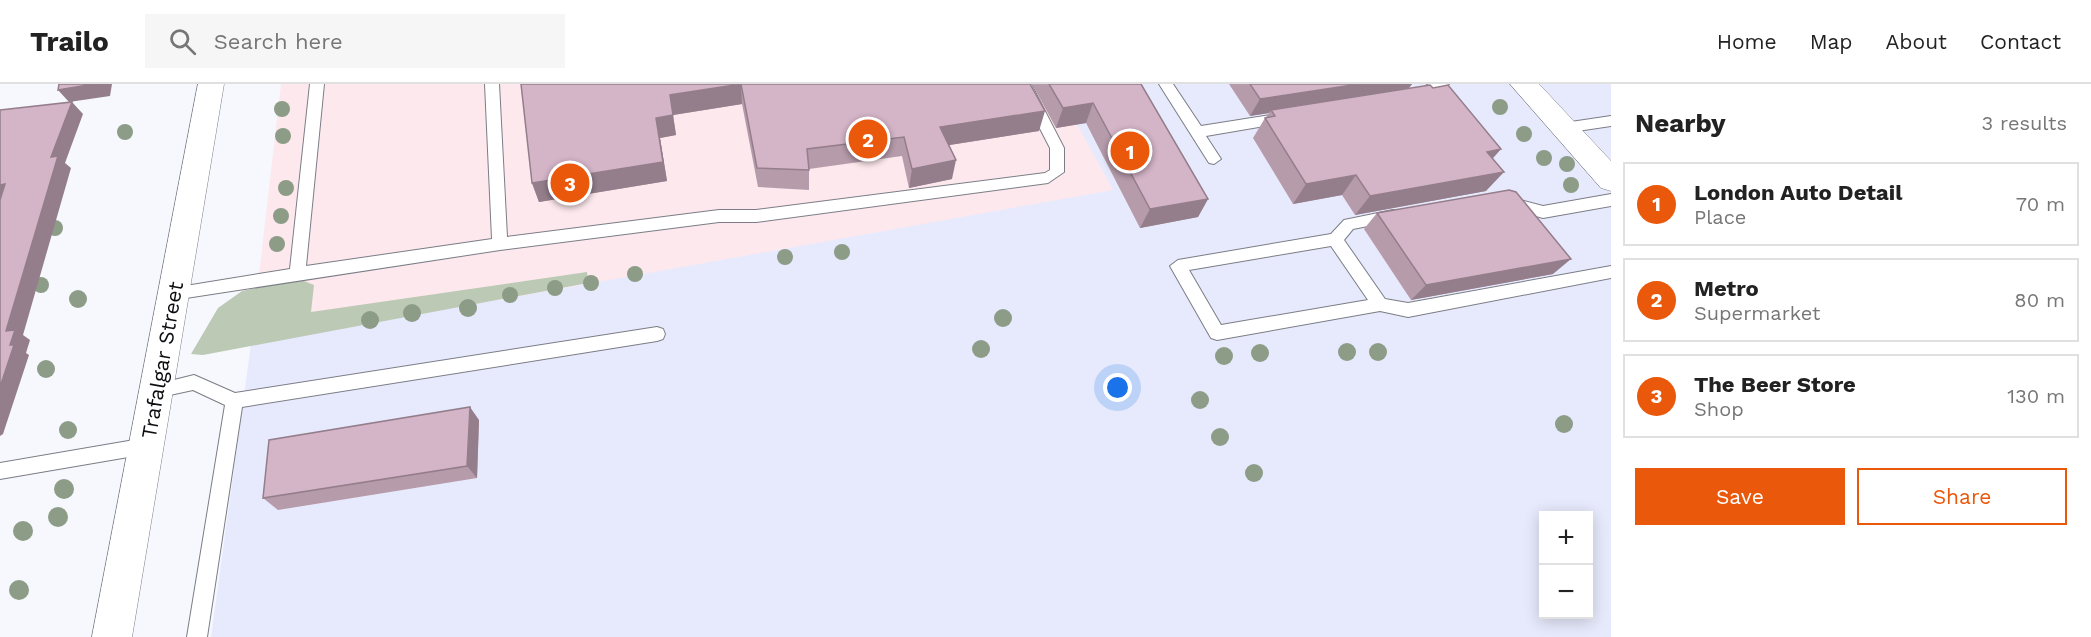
<!DOCTYPE html>
<html lang="en">
<head>
<meta charset="utf-8">
<style>
	:root { --surface:#fff; --page:#f6f6f6; --text:#222; --muted:#767676; --line:#e0e0e0; --accent:#ea580c }
	body { margin:0; font-family:"Work Sans",sans-serif; background:var(--page); color:var(--text) }
	.controls { position:absolute; right:18px; bottom:18px; display:grid; overflow:hidden; border-radius:0px; box-shadow:0 3px 15px #0003 }
	.controls button { width:54px; height:54px; display:grid; place-items:center; padding:0; border:0; border-bottom:2px solid var(--line); background:var(--surface); color:var(--text); font:30px sans-serif }
	.you { position:absolute; left:1118px; top:304px; width:21px; height:21px; margin:-15px; border:4px solid #fff; border-radius:50%; background:#1a73e8; box-shadow:0 0 0 9px #1a73e833 }
	.badge { display:grid; place-items:center; width:39px; height:39px; border-radius:50%; background:var(--accent); color:#fff; font-size:20px; font-weight:700 }
	.pin { position:absolute; translate:-50% -50%; border:3px solid #fff; box-shadow:0 2px 6px #0006 }
	.list { margin:0; padding:0; list-style:none }
	h2 { display:flex; justify-content:space-between; align-items:center; height:78px; margin:0; padding:0 24px; font-size:26px }
	h2 small { font-size:20px; font-weight:400; color:var(--muted) }
	.list li { display:grid; grid-template-columns:39px 1fr auto; gap:18px; align-items:center; box-sizing:border-box; height:84px; margin:0 12px 12px; padding:0 12px; border:2px solid var(--line); border-radius:0px }
	.list b { display:block; font-size:22px; white-space:nowrap }
	.list p { margin:0; font-size:20px; white-space:nowrap; color:var(--muted) }
	.list em { font-size:20px; font-style:normal; color:var(--muted) }
	.actions { display:flex; gap:12px; padding:18px 24px }
	.actions a { flex:1; padding:14px 0; border:2px solid var(--accent); border-radius:0px; text-align:center; font-size:21px; color:var(--accent) }
	.actions .main { background:var(--accent); color:#fff }
	.icon { flex:none; width:33px; height:33px; fill:none; stroke:currentColor; stroke-width:2; stroke-linecap:round; stroke-linejoin:round }
	.map { position:relative; flex:none; width:1611px; height:553px; overflow:hidden }
	header { display:flex; align-items:center; gap:36px; box-sizing:border-box; height:84px; padding:0 30px; background:var(--surface); border-bottom:2px solid var(--line) }
	header strong { font-size:28px }
	nav { display:flex; gap:33px; margin-inline-start:auto; font-size:21px }
	.search { width:420px; height:54px; background:var(--page); display:flex; align-items:center; gap:15px; box-sizing:border-box; padding:0 21px; border-radius:0px; color:var(--muted); font-size:22px }
	main { display:flex }
	aside { flex:1; background:var(--surface) }
	.map>svg:first-child { display:block }
</style>
</head>
<body>
<header>
<strong>Trailo</strong>
<div class="search"><svg class="icon" aria-label="search" viewBox="0 0 24 24"><circle cx="10" cy="10" r="6"/><path d="M15 15l6 6"/></svg>Search here</div>
<nav><a>Home</a><a>Map</a><a>About</a><a>Contact</a></nav>
</header>
<main>
<div class="map">
<svg width="1611" height="553" viewBox="0 0 1611 553">
	<rect width="100%" height="100%" fill="#f6f8fe"/>
	<path fill="#fde8ed" d="M281,0h774l59,106 -319,62 -544,92z"/>
	<path fill="#e7eafc" fill-rule="evenodd" d="M1055,0h556v553h-1400l40,-293 862,-154zM1544,432h44v98h-44z"/>
	<path fill="#bcc9b5" d="M587,188l1,11 -385,72 -12,-1 27,-46 24,-17 57,-12 15,6 -3,27z"/>
	<g fill="none" stroke-linecap="round" stroke-linejoin="round">
		<defs>
			<g id="service">
				<path d="M310,0h14l-18,182 186,-27 -7,-155h14l8,153 212,-27h37l289,-37 5,-3v-22l-33,-64h14l33,64v24l-16,11 -292,39h-37l-219,28 -327,50 -6,-1 -2,-5 2,-5 6,-1 117,-19z"/>
				<path d="M1159,0h14l28,42 82,-13 7,5 -7,5 -77,13 15,23 -7,5 -5,-1z"/>
				<path d="M1429,0h20l-25,16 -14,1v-6z"/>
				<path d="M1611,32v10l-47,7 -7,-5 7,-5z"/>
				<path d="M1611,110v12l-68,12 -39,-11 -2,-4 7,-6 34,9z"/>
				<path d="M1393,126l5,2 2,4 -2,4 -45,9 -9,11 41,59 23,4 203,-37v12l-203,39 -28,-6 -163,29 -6,-2 -41,-72 8,-6 153,-26 13,-14zM1331,162l37,54 -147,25 -32,-55z"/>
				<path d="M657,243l6,2 2,5 -2,5 -6,2 -415,66 -35,230h-20l38,-232 -32,-15 -37,8 -6,-2 -2,-5 2,-5 44,-11 41,18z"/>
				<path d="M146,354l6,2 3,6 -3,6 -6,2 -146,25v-16z"/>
			</g>
			<path id="minor" d="M1510,0h29l72,77v30l-10,-3z"/>
			<path id="secondary" d="M198,0h26l-92,553h-40z"/>
		</defs>
		<use href="#service" stroke="#7b7d86" stroke-width="2"/>
		<use href="#minor" stroke="#7b7d86" stroke-width="1"/>
		<use href="#secondary" stroke="#7b7d86" stroke-width="1"/>
		<use href="#service" fill="#fff" fill-rule="evenodd"/>
		<use href="#minor" fill="#fff" fill-rule="evenodd"/>
		<use href="#secondary" fill="#fff" fill-rule="evenodd"/>
	</g>
	<g fill="#8c9c87">
		<circle cx="1500" cy="23" r="8"/>
		<circle cx="282" cy="25" r="8"/>
		<circle cx="125" cy="48" r="8"/>
		<circle cx="1524" cy="50" r="8"/>
		<circle cx="283" cy="52" r="8"/>
		<circle cx="1544" cy="74" r="8"/>
		<circle cx="1567" cy="80" r="8"/>
		<circle cx="1571" cy="101" r="8"/>
		<circle cx="286" cy="104" r="8"/>
		<circle cx="281" cy="132" r="8"/>
		<circle cx="55" cy="144" r="8"/>
		<circle cx="277" cy="160" r="8"/>
		<circle cx="842" cy="168" r="8"/>
		<circle cx="785" cy="173" r="8"/>
		<circle cx="635" cy="190" r="8"/>
		<circle cx="591" cy="199" r="8"/>
		<circle cx="41" cy="201" r="8"/>
		<circle cx="555" cy="204" r="8"/>
		<circle cx="510" cy="211" r="8"/>
		<circle cx="78" cy="215" r="9"/>
		<circle cx="468" cy="224" r="9"/>
		<circle cx="412" cy="229" r="9"/>
		<circle cx="1003" cy="234" r="9"/>
		<circle cx="370" cy="236" r="9"/>
		<circle cx="981" cy="265" r="9"/>
		<circle cx="1347" cy="268" r="9"/>
		<circle cx="1378" cy="268" r="9"/>
		<circle cx="1260" cy="269" r="9"/>
		<circle cx="1224" cy="272" r="9"/>
		<circle cx="46" cy="285" r="9"/>
		<circle cx="1200" cy="316" r="9"/>
		<circle cx="1564" cy="340" r="9"/>
		<circle cx="68" cy="346" r="9"/>
		<circle cx="1220" cy="353" r="9"/>
		<circle cx="1254" cy="389" r="9"/>
		<circle cx="64" cy="405" r="10"/>
		<circle cx="58" cy="433" r="10"/>
		<circle cx="23" cy="447" r="10"/>
		<circle cx="19" cy="506" r="10"/>
	</g>
	<g fill="#b69bab">
		<path d="M521,0h509l9,47 -90,14 3,34 -43,9 -7,-32 -93,13v21l-51,-3 -16,-83 -69,11 3,20 -16,3 7,43 -128,21 -7,-19z"/>
		<path d="M1032,0h109l67,115 -10,18 -58,11 -54,-105 -30,5z"/>
		<path d="M1229,0h183l-3,4h24l68,61 -8,9 -7,33 -131,24 -13,-20 -49,9 -40,-66 12,-20 1,-1 3,-4 -19,3z"/>
		<path d="M1377,129l176,61 -142,26 -47,-71z"/>
		<path d="M479,336l-2,58 -199,32 -15,-12z"/>
	</g>
	<g fill="#947e8b">
		<path d="M94,0h18l-2,12 -41,6 -11,-12z"/>
		<path d="M741,0l1,20 -69,11 3,20 -16,3 7,43 -128,21 -7,-19 124,-65 14,-23z"/>
		<path d="M1359,0h53l-6,8 -135,18 -2,3 -19,3 10,-17z"/>
		<path d="M72,18l11,12 -18,49 6,5 -48,167 7,5 -4,13 3,2 -26,79 -3,2v-49l10,-42 -4,-14 45,-174z"/>
		<path d="M1093,19l-7,20 -30,5 7,-20z"/>
		<path d="M1045,27l-6,20 -102,16 3,-20z"/>
		<path d="M1501,65l-18,20 4,-17z"/>
		<path d="M956,76l-4,19 -43,9 3,-19z"/>
		<path d="M1504,88l-18,19 -131,24 15,-19z"/>
		<path d="M1356,91l-14,20 -49,9 13,-20z"/>
		<path d="M5,100l-5,15v-14z"/>
		<path d="M1208,115l-10,18 -58,11 10,-19z"/>
		<path d="M1571,175l-18,15 -142,26 15,-15z"/>
		<path d="M470,323l9,13 -2,58 -10,-12z"/>
	</g>
	<g fill="#d4b4c7" stroke="#947e8b" stroke-width="1.5">
		<path d="M59,0h35l-36,6z"/>
		<path d="M521,0h509l15,27 -105,16 16,33 -44,9 -8,-32 -97,12 2,21 -52,-2 -16,-84 -71,11 3,20 -17,3 7,44 -131,21z"/>
		<path d="M1049,0h92l67,115 -58,10 -57,-106 -30,5z"/>
		<path d="M1250,0h109l-99,15z"/>
		<path d="M1430,1l3,3 15,-3 53,64 -14,3 17,20 -134,24 -14,-21 -50,9 -41,-66 10,-2 -4,-6z"/>
		<path d="M72,18l-21,55 7,-1 -52,175 9,-1 -5,15h4l-14,42v-187l5,-16 -5,1v-75z"/>
		<path d="M1509,106l7,2 55,67 -145,26 -49,-72z"/>
		<path d="M470,323l-3,59 -204,32 6,-58z"/>
	</g>
	<g text-anchor="middle" dominant-baseline="central" stroke-width="4.5" stroke-linejoin="round" paint-order="stroke">
		<g font-size="21" fill="#0c0d10" stroke="#fff">
			<text transform="translate(162 276) rotate(-80)">Trafalgar Street</text>
		</g>
	</g>
</svg>
<div class="controls">
<button>+</button>
<button>−</button>
</div>
<div class="you"></div>
<div class="pin badge" style="left:1130px;top:67px">1</div>
<div class="pin badge" style="left:868px;top:55px">2</div>
<div class="pin badge" style="left:570px;top:99px">3</div>
</div>
<aside>
<h2>Nearby<small>3 results</small></h2>
<ul class="list">
<li><span class="badge">1</span><div><b>London Auto Detail</b><p>Place</p></div><em>70 m</em></li>
<li><span class="badge">2</span><div><b>Metro</b><p>Supermarket</p></div><em>80 m</em></li>
<li><span class="badge">3</span><div><b>The Beer Store</b><p>Shop</p></div><em>130 m</em></li>
</ul>
<div class="actions"><a class="main">Save</a><a>Share</a></div>
</aside>
</main>
</body>
</html>
